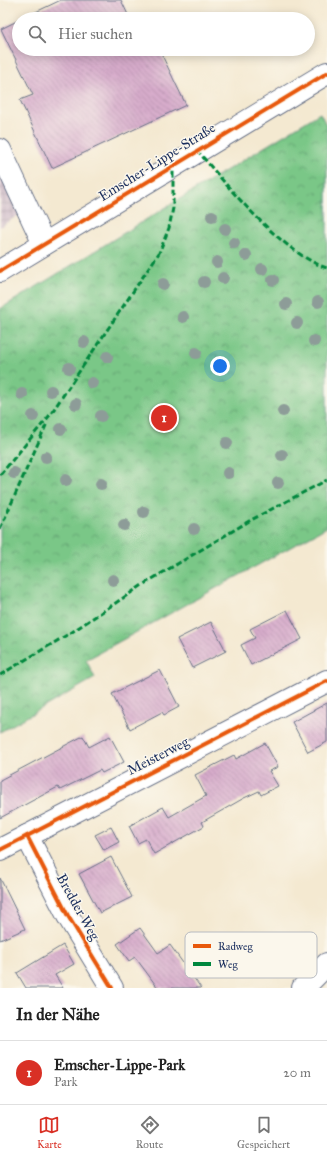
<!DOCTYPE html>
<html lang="de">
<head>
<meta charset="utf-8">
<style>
	:root { --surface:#fff; --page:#f6f6f6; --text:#222; --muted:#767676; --line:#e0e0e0; --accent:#d93025 }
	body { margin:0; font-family:"IM FELL Great Primer",serif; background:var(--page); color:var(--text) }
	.you { position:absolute; left:220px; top:366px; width:14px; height:14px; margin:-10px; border:3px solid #fff; border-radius:50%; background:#1a73e8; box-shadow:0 0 0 6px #1a73e833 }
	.badge { display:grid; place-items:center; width:26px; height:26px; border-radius:50%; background:var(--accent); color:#fff; font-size:13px; font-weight:700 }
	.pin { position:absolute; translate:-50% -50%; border:2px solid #fff; box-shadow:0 1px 4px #0006 }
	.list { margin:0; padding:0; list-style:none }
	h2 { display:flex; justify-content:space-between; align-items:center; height:52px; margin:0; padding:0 16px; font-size:17px }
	h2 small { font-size:13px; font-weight:400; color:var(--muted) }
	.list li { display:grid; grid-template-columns:26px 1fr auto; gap:12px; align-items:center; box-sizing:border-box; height:64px; padding:0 16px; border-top:1px solid var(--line) }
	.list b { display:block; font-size:15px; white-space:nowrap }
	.list p { margin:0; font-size:13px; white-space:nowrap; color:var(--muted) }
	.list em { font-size:13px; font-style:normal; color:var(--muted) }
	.icon { flex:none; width:22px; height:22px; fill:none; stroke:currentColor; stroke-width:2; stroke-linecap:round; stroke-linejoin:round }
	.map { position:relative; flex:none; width:327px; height:988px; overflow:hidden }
	.search { position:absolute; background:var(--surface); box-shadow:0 2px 10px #0003; left:12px; right:12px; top:12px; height:44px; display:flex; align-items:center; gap:10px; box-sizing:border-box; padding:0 14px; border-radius:22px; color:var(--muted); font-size:15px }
	.sheet { height:116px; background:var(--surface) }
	nav { display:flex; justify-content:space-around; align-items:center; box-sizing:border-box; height:56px; border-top:1px solid var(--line); background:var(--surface); font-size:11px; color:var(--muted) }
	nav a { display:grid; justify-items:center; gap:2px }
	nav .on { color:var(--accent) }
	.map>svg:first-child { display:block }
</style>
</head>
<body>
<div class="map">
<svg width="327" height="988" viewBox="0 0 327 988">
	<defs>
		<pattern id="industrial-grid" width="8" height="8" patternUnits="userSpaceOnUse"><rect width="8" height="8" fill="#d1bdcb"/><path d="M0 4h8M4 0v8" fill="none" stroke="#a99aa8"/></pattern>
		<pattern id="park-crowns" width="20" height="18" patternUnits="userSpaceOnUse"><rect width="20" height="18" fill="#7ac787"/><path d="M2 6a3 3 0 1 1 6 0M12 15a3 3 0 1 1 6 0" fill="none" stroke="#63a272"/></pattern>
		<pattern id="building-back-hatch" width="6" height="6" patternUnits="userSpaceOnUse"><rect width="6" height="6" fill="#d7accb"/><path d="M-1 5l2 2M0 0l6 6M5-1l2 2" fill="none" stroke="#ae8ca8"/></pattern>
	</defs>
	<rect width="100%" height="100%" fill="#fbf7ec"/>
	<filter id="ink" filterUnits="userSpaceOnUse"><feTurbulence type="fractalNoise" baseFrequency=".025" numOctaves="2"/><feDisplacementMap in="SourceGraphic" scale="8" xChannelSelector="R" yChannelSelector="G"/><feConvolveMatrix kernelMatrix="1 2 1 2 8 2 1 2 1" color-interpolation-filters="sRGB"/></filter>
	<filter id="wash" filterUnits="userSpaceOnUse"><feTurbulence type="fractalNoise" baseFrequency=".012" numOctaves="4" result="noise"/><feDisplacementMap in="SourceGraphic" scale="16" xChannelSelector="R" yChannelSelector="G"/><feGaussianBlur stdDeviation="0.9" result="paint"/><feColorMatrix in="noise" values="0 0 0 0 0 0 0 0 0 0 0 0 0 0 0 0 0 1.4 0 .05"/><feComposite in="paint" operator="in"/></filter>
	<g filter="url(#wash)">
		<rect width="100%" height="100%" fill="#f4e9d1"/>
		<path fill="url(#industrial-grid)" d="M0,150l28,59 -28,18z"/>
		<path fill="url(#park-crowns)" stroke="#4a7b72" d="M320,113l7,13v401l-241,133 9,18 -95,54v-423z"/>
		<g id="blocks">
			<g fill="url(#building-back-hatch)">
				<path d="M61,0h60l9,19h-109z"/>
				<path d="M19,20v29h140l27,56 -134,63 -32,-68 13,-5 -32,-66z"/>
				<path d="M287,610l15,29 -51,26 -10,-20 14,-7 -5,-9z"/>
				<path d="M211,622l15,29 -34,17 -15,-29z"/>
				<path d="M160,670l19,37 -15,8 -2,-3 -32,17 -18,-35z"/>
				<path d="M327,703v39l-19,10 -16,-30z"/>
				<path d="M83,736l6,11 21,-11 14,26 -22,11 -2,-3 -40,20 -2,-3 -58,31v-38z"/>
				<path d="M265,743l13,24 -9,4 9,15 -17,9 -2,-4 -15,7 -42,24 2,4 -50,28 -8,-15 -8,4 -9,-17 34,-19 6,10 37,-21 -11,-21 39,-20 2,4z"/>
				<path d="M111,827l8,15 -15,8 -9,-15z"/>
				<path d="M111,857l21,40 -32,16 -21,-39z"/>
				<path d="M0,878l25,51 -25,11z"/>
				<path d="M140,928l18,25 12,-8 31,43h-43l-23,-31 -6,4 -12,-17z"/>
				<path d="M63,945l11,19 -19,11 8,13h-37l-9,-15z"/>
			</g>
		</g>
	</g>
	<g filter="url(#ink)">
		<use href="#blocks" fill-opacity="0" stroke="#677086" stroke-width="1"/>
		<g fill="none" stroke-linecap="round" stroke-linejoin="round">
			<defs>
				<g id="minor">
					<path d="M0,150l44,94"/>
					<path d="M0,271l327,-198"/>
					<path d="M27,836l41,80 44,72"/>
					<path d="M0,850l327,-169"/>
					<path d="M303,988l24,-24"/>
				</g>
			</defs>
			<use href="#minor" stroke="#677086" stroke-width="24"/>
			<use href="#minor" stroke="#fff" stroke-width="22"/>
			<g stroke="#00873e" stroke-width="3" stroke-dasharray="6 3" stroke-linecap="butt">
				<path d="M197,150c30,36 86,104 130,118"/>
				<path d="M0,475l50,-60 109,-162 10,-25 4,-20v-42"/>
				<path d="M0,529l47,-106"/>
				<path d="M0,675l72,-43 75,-50 104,-62 76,-40"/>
			</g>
			<defs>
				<g id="cycleway">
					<path d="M0,271l327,-198"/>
					<path d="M27,836l41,80 44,72"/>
					<path d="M0,850l327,-169"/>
				</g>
			</defs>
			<use href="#cycleway" stroke="#fbf7ec" stroke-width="6"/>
			<use href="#cycleway" stroke="#e8590c" stroke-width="4"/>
		</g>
		<g fill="#8d9c98">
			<circle cx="212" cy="216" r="6"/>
			<circle cx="225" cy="229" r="6"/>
			<circle cx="234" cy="243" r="6"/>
			<circle cx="246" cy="255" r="6"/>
			<circle cx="217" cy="262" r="6"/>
			<circle cx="262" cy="269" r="6"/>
			<circle cx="223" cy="278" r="6"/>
			<circle cx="273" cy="280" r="6"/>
			<circle cx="204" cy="282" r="6"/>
			<circle cx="163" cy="284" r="6"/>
			<circle cx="318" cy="302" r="6"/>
			<circle cx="286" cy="304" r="6"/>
			<circle cx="183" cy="317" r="6"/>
			<circle cx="297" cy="323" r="6"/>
			<circle cx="314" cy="341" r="6"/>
			<circle cx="84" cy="342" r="6"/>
			<circle cx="196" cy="353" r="6"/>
			<circle cx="107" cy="357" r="6"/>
			<circle cx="69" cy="368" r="6"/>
			<circle cx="92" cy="383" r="6"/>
			<circle cx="51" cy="391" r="6"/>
			<circle cx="22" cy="394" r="6"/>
			<circle cx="76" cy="404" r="6"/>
			<circle cx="283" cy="411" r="6"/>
			<circle cx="33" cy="416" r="6"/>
			<circle cx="101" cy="416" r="6"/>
			<circle cx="61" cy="429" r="6"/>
			<circle cx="227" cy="443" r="6"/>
			<circle cx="282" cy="455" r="6"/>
			<circle cx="46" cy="457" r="6"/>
			<circle cx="14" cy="473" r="6"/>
			<circle cx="228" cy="473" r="6"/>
			<circle cx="66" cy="480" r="6"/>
			<circle cx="278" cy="483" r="6"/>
			<circle cx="101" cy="484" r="6"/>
			<circle cx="144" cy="512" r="6"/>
			<circle cx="124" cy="525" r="6"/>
			<circle cx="194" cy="529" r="6"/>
			<circle cx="113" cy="580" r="6"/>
		</g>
	</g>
	<g text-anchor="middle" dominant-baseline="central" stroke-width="3" stroke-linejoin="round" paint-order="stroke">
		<g font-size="14" fill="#1b2f5e" stroke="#fbf7ec">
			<text transform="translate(157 162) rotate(-32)">Emscher-Lippe-Straße</text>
			<text transform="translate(158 756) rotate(-27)">Meisterweg</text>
			<text transform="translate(78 907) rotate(61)">Bredder Weg</text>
		</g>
	</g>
	<rect x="185" y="932" width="132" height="46" rx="6" fill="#fbf7ec" stroke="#b8bbc1" stroke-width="1"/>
	<rect x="193" y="944" width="18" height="4" fill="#e8590c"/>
	<rect x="193" y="962" width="18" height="4" fill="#00873e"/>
	<g font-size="11" fill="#1b2f5e">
		<text x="218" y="950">Radweg</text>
		<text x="218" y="968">Weg</text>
	</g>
</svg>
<div class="you"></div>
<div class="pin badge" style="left:164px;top:418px">1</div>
<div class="search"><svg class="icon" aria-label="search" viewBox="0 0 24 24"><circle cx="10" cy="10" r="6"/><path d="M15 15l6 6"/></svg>Hier suchen</div>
</div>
<section class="sheet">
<h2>In der Nähe<small></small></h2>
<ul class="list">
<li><span class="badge">1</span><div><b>Emscher-Lippe-Park</b><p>Park</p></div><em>20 m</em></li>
</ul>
</section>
<nav>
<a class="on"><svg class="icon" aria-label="map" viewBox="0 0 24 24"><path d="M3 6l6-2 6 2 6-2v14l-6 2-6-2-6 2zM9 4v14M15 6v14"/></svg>Karte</a>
<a><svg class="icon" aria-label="directions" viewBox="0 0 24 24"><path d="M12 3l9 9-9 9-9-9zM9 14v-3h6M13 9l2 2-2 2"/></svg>Route</a>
<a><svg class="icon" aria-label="saved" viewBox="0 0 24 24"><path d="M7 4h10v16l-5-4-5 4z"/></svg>Gespeichert</a>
</nav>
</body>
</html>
